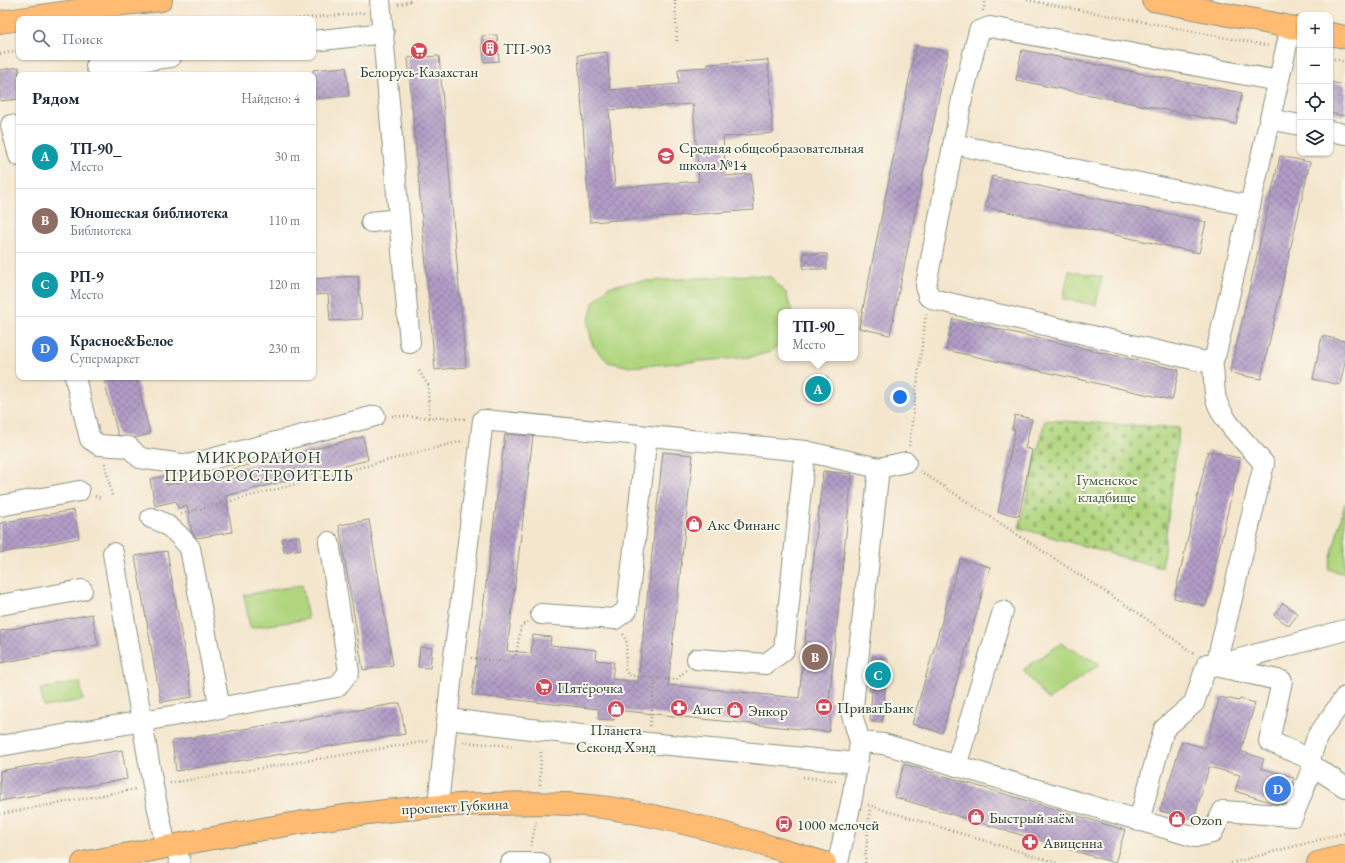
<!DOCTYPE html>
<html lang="ru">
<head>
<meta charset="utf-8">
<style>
	:root { --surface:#fff; --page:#f2f2f3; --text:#1f2937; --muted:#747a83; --line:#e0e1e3; --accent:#111827 }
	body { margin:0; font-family:"EB Garamond",serif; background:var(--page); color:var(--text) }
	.controls { position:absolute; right:12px; top:12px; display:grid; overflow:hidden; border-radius:8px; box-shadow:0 1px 3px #0004 }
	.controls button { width:36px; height:36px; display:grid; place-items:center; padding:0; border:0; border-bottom:1px solid var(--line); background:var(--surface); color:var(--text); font:20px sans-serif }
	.you { position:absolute; left:900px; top:397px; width:14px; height:14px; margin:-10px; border:3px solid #fff; border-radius:50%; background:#1a73e8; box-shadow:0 0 0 6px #1a73e833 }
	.badge { display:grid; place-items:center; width:26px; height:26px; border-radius:50%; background:var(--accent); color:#fff; font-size:13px; font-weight:700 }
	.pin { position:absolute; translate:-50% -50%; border:2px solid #fff; box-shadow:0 1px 4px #0006 }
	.popup { position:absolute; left:778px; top:309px; width:80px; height:52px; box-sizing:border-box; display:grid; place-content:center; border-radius:8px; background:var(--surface); filter:drop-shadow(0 1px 3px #0005); font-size:13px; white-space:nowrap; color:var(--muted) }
	.popup b { font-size:15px; color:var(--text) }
	.popup::after { content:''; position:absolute; left:50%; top:100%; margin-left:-8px; border:8px solid transparent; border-top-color:var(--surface) }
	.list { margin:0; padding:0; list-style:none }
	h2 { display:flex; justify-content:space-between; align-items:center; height:52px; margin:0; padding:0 16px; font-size:17px }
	h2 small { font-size:13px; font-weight:400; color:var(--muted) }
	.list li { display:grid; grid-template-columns:26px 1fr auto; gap:12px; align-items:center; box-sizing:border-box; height:64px; padding:0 16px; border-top:1px solid var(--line) }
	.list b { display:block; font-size:15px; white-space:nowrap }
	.list p { margin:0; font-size:13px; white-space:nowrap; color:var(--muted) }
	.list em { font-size:13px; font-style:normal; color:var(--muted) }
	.icon { flex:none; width:22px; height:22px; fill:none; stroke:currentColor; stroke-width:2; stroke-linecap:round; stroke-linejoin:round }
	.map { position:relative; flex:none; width:1345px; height:863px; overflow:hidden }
	.search { position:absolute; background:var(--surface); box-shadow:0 1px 3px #0004; left:16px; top:16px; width:300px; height:44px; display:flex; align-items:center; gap:10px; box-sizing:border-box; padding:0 14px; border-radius:8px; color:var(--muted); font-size:15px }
	.panel { position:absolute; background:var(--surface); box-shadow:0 1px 3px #0004; left:16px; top:72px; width:300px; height:308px; border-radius:8px }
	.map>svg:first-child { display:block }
</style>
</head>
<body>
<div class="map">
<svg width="1345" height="863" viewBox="0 0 1345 863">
	<defs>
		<pattern id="cemetery-stones" width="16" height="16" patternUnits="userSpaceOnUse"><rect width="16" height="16" fill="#b0d57e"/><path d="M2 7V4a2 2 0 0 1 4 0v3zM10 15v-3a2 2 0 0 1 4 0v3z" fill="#8fae68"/></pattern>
		<pattern id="building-cross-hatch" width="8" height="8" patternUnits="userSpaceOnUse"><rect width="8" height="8" fill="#b29dc6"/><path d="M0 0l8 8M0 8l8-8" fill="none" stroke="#9081a2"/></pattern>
	</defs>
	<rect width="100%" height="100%" fill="#fbf7ec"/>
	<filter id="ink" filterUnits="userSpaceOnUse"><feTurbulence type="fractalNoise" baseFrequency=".025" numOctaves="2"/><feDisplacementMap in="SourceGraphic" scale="8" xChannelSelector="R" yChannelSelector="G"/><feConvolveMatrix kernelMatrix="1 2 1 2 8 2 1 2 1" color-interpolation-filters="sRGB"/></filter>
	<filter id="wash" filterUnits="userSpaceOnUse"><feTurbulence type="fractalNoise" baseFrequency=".012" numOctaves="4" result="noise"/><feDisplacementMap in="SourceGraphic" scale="16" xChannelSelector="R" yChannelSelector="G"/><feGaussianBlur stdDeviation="0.9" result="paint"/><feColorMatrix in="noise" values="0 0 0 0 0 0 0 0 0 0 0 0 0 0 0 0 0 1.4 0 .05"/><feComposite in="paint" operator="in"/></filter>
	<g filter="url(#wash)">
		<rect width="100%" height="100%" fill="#f4e6cd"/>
		<path fill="url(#cemetery-stones)" stroke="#688959" d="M1045,420l134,8 -17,140 -143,-40z"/>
		<g fill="#b0d57e" stroke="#688959">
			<path d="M1069,271l33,6 -6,28 -33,-6z"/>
			<path d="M751,275l20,2 15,16 6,19h-11v29l-10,11 -20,5 -121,10 -22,-5 -15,-16 -5,-21 5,-22 15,-16 22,-5z"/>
			<path d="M1345,503v71l-17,-5z"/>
			<path d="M302,585l6,34 -58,9 -6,-33z"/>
			<path d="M1061,643l39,21 -52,36 -25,-30z"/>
			<path d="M80,682l3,18 -39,7 -4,-18z"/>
		</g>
		<g id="blocks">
			<g fill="url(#building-cross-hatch)" fill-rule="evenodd">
				<path d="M497,35l2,26 -15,1 -2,-26z"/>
				<path d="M916,45l32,7 -58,283 -31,-7z"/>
				<path d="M1022,50l220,43 -6,31 -220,-44z"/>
				<path d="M607,52l3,38 69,-6 -1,-15 30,-2v-3l60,-4 5,73 -50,4 3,39 25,-2 3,36 -164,12 -12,-167zM693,104l6,77 -84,7 -6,-78z"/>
				<path d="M439,56l27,311 -31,3 -27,-312z"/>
				<path d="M19,67v32l-19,2v-31z"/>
				<path d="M346,67l3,29 -36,3v-29z"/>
				<path d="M1330,82l15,3v31l-15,-3z"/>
				<path d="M1280,156l30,6 -49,217 -31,-6z"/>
				<path d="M992,176l214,46 -7,31 -214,-46z"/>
				<path d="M803,253l24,1v15h-24z"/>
				<path d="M358,276l4,43 -32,2 -2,-27 -15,1v-16z"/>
				<path d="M953,319l226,51 -7,30 -226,-50z"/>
				<path d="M1322,336l23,5v21l-5,23 -27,-6z"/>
				<path d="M813,375l15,2 -5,26 -14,-3z"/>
				<path d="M103,377h33l14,57 -16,4 -16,-3z"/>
				<path d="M1015,415l17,4 -7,29 7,2 -13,66 -21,-4 17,-82 -3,-1z"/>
				<path d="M505,434l28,2 -26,215 24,2 2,-18 18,2 -1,8 47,5 -1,10 18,2 -2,17 26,3 25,-230 30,3 -25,230 131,13 24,-227 29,3 -23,228h3l-3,30 -214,-22 -1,10 -16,-1 1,-10 -127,-14z"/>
				<path d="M363,437l5,23 -142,36 6,36 -36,6 -4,-5 -5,-27 -9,2 -2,-7 -21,5 -5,-27 15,-3 2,9z"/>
				<path d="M1208,451l32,7 -34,148 -32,-8z"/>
				<path d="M74,510l5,28 -79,15v-30z"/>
				<path d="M369,520l24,145 -30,5 -24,-145z"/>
				<path d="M299,536l2,13 -17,3 -2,-13z"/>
				<path d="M167,551l25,146 -31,5 -26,-146z"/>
				<path d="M960,559l30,8 -48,166 -30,-9z"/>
				<path d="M1283,603l15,11 -9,12 -15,-11z"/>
				<path d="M92,614l6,31 -98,18v-32z"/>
				<path d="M420,647l12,1 -2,20 -12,-1z"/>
				<path d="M872,657l16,2 -6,63 -12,-1 2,-30h-3z"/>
				<path d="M1220,697l19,4 1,-2 15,4 -14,48 23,8 -3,9 33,10 -9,26 -12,-1 -38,-12 5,-16 -31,-8 -15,52 -34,-8 22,-70 23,7z"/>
				<path d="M400,703l5,31 -229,37 -4,-30z"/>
				<path d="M122,750l5,29 -127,22v-30z"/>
				<path d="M904,764l221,66 -10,33 -221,-66z"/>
			</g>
		</g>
	</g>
	<g filter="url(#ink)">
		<use href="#blocks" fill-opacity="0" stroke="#8a9280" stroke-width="1"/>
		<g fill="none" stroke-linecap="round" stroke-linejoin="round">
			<defs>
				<g id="minor">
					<path d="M380,0l30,343"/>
					<path d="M313,41l71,-8"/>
					<path d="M96,66l75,-9"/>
					<path d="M1278,81l-288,-54 -11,4 -16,63 -37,191 2,11 8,4 265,61 11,1 4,-9 75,-326"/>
					<path d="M1270,119l30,6"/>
					<path d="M11,125l8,31"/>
					<path d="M1330,131l15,3"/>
					<path d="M954,144l296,62"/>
					<path d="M371,222l28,-3"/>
					<path d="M1212,362c3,12 1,25 4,37 8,26 32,44 48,65l-48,201"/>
					<path d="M75,377l15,62 9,6 30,2 11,11 48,7 187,-49"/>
					<path d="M0,506l79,-15"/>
					<path d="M151,518c17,4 29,18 39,30l30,161"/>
					<path d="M113,553l40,233 13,61"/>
					<path d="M0,605l82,-15"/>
					<path d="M541,614l74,5 12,-9 20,-174"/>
					<path d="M697,659l69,5 18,-14 21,-199"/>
					<path d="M1218,665l127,-35"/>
					<path d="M1345,697l-28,40 -7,22 3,7 32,21"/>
					<path d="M448,719l200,24 209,20"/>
					<path d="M860,742l24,2 311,93 17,-4 11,-22 70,5 20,-50"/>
					<path d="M0,746l337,-59 12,-15 -20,-130"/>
					<path d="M956,766l47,-155"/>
					<path d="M438,805l14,-132 31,-253 322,31 74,17 27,-6"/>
					<path d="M1139,821l25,-92 30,-26 13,-39 75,17 -13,60 41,18"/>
					<path d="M176,846l4,17"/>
					<path d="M511,863h29"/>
					<path d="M838,863l15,-70 7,-51 -8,-27 27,-247"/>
				</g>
				<g id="major">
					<path d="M1153,0l147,29"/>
					<path d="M0,22l123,-18 38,-4"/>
					<path d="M1330,34l15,3"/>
					<path d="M83,863c134,-25 268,-56 405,-59 40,-1 81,-2 121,4 73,11 145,34 216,55"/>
					<path d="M1318,863l27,-7"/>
				</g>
			</defs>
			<use href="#minor" stroke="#8a9280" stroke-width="22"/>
			<use href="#major" stroke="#8a9280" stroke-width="24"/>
			<g stroke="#8a9280" stroke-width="2.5" stroke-dasharray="1 3" stroke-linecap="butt">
				<path d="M675,0l2,41"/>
				<path d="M1027,0l243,46"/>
				<path d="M398,5l15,-5"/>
				<path d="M983,11l3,-11"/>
				<path d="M295,19l69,-6"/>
				<path d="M0,54l19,-3"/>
				<path d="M1330,58l15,4"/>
				<path d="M419,371l9,14 1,32"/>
				<path d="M392,416l75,3"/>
				<path d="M909,446l17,-132"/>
				<path d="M105,463l7,33"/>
				<path d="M920,471l221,144 53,39"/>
				<path d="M95,496l6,2"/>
				<path d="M181,514l281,-73"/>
				<path d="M623,634l4,9 -2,26 3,6 48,5 10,-10"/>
				<path d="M471,658l36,4 9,-6 5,-30 6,-4"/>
				<path d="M650,726l5,-48"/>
				<path d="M463,742l49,4"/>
				<path d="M803,777l35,4"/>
				<path d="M170,783l258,-42"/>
				<path d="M540,785l1,-35"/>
				<path d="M868,805l189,58"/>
				<path d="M0,814l136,-25"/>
				<path d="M531,846l5,-24"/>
				<path d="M865,863l5,-56"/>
				<path d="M1231,863l114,-30"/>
			</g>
			<use href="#minor" stroke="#fff" stroke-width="20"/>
			<use href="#major" stroke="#ffbb71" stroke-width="22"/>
		</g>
	</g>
	<defs>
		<symbol id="building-disc" viewBox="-11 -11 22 22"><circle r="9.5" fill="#d1495b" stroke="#fbf7ec"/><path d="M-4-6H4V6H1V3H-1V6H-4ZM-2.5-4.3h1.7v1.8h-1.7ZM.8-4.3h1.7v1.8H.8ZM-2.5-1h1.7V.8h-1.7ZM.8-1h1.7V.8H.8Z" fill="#fff"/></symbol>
		<symbol id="supermarket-disc" viewBox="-11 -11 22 22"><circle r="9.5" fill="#d1495b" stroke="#fbf7ec"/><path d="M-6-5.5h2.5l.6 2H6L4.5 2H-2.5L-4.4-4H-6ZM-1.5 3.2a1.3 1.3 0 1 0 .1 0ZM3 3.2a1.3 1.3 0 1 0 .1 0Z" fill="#fff"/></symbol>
		<symbol id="school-disc" viewBox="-11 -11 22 22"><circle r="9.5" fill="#d1495b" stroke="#fbf7ec"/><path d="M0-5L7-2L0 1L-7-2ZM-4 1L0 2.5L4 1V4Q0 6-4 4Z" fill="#fff"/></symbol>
		<symbol id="shop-disc" viewBox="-11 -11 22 22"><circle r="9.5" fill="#d1495b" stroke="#fbf7ec"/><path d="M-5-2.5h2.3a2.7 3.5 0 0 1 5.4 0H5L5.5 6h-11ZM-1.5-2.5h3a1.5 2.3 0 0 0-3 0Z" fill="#fff"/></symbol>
		<symbol id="bank-disc" viewBox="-11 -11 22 22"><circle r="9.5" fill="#d1495b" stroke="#fbf7ec"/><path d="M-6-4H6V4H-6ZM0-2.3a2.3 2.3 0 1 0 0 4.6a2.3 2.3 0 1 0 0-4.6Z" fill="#fff"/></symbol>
		<symbol id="pharmacy-disc" viewBox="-11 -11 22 22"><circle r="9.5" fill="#d1495b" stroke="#fbf7ec"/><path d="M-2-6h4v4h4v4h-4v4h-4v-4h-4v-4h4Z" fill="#fff"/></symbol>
		<symbol id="bus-disc" viewBox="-11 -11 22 22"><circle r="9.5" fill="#d1495b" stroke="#fbf7ec"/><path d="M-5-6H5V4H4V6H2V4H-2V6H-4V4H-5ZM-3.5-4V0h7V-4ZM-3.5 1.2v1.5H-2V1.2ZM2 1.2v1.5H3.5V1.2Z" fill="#fff"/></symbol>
	</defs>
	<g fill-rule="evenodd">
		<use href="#building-disc" x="480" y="38" width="20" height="20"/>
		<use href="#supermarket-disc" x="409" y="41" width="20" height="20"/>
		<use href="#school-disc" x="656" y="146" width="20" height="20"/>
		<use href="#shop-disc" x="684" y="514" width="20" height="20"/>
		<use href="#supermarket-disc" x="534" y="677" width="20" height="20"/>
		<use href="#bank-disc" x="814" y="697" width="20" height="20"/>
		<use href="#pharmacy-disc" x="669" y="698" width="20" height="20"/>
		<use href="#shop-disc" x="606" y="699" width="20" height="20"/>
		<use href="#shop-disc" x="725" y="700" width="20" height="20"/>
		<use href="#shop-disc" x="966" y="807" width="20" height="20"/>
		<use href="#shop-disc" x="1167" y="809" width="20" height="20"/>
		<use href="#bus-disc" x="774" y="814" width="20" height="20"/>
		<use href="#pharmacy-disc" x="1020" y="832" width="20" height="20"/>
	</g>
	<g text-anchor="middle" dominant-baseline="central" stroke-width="4" stroke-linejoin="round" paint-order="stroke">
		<g font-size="15" fill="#1f3d34" stroke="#fbf7ec" text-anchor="start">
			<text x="503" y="48">ТП-903</text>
			<text x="419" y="71" text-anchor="middle">Белорусь-Казахстан</text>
			<text x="679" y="147">Средняя общеобразовательная<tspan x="679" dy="17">школа №14</tspan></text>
			<text x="707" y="524">Акс Финанс</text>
			<text x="557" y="687">Пятёрочка</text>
			<text x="837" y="707">ПриватБанк</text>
			<text x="692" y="708">Аист</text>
			<text x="748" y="710">Энкор</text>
			<text x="616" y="729" text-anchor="middle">Планета<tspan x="616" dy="17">Секонд Хэнд</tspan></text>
			<text x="989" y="817">Быстрый заём</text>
			<text x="1190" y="819">Ozon</text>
			<text x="797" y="824">1000 мелочей</text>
			<text x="1043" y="842">Авиценна</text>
		</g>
		<g font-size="15" fill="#3c5b43" stroke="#fbf7ec">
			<text x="1107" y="479">Гуменское<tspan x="1107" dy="17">кладбище</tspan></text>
		</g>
		<g font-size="15" fill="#1f3d34" stroke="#fbf7ec">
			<text transform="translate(455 806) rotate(-3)">проспект Губкина</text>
		</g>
		<g font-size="16" letter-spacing="1" fill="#1f3d34" stroke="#fbf7ec">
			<text x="259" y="457">МИКРОРАЙОН<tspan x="259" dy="18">ПРИБОРОСТРОИТЕЛЬ</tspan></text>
		</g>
	</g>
</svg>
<div class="controls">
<button>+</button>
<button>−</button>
<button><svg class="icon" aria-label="locate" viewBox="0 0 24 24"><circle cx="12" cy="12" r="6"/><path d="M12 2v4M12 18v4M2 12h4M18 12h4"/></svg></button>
<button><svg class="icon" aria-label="layers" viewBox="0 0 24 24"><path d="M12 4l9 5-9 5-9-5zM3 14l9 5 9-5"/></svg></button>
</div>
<div class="you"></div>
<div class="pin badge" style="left:818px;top:389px;background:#0f9aa8">A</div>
<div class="popup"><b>ТП-90_</b>Место</div>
<div class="pin badge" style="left:815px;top:657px;background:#8d6e63">B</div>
<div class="pin badge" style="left:878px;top:675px;background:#0f9aa8">C</div>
<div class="pin badge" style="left:1278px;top:789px;background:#3f7fe0">D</div>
<div class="search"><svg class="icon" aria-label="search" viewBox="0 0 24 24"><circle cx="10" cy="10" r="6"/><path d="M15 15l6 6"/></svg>Поиск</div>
<section class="panel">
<h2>Рядом<small>Найдено: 4</small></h2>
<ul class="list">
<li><span class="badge" style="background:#0f9aa8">A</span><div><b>ТП-90_</b><p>Место</p></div><em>30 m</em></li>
<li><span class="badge" style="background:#8d6e63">B</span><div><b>Юношеская библиотека</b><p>Библиотека</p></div><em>110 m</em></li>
<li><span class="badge" style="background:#0f9aa8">C</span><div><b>РП-9</b><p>Место</p></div><em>120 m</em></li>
<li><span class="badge" style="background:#3f7fe0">D</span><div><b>Красное&amp;Белое</b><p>Супермаркет</p></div><em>230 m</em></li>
</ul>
</section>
</div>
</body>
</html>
